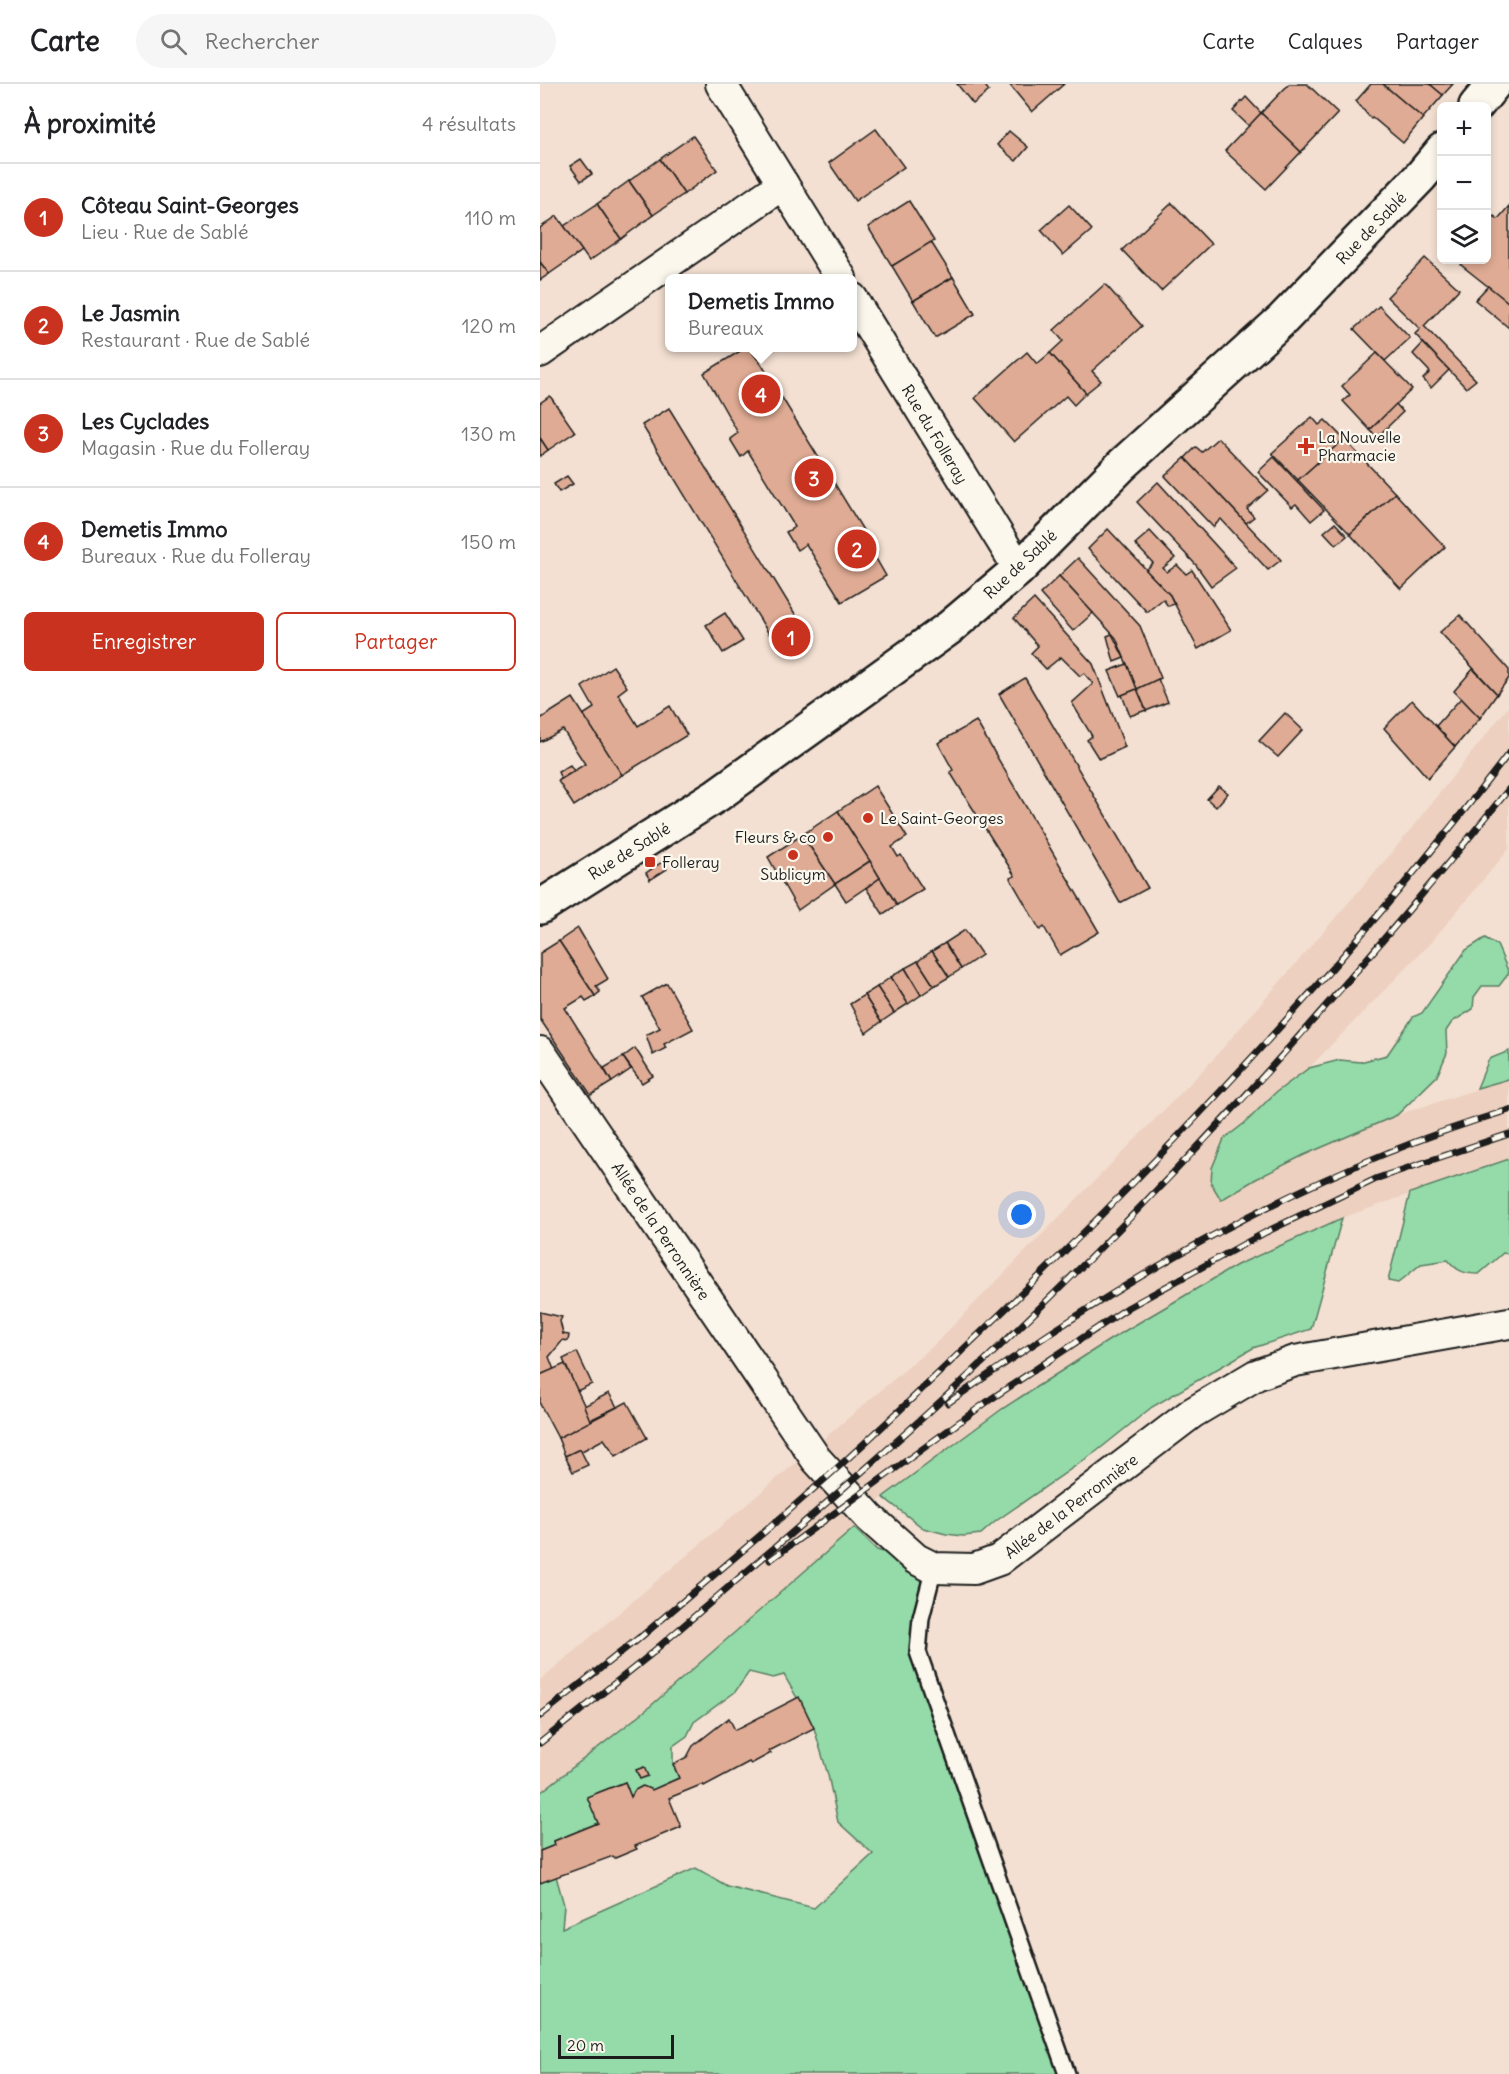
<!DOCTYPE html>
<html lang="fr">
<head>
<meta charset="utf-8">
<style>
	:root { --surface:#fff; --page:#f6f6f6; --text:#202124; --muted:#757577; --line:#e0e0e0; --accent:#c8321e }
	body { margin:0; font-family:Delius,sans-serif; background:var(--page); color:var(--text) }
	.controls { position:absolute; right:18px; top:18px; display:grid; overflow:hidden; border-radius:9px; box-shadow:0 3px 9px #0003 }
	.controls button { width:54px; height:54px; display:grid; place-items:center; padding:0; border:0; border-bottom:2px solid var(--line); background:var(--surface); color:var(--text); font:30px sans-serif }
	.scale { position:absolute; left:18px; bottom:15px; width:116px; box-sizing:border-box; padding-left:6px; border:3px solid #1c1c1c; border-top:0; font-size:16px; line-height:21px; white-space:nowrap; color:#1c1c1c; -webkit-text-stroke:4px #fbf7ec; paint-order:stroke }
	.you { position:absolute; left:482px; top:1131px; width:21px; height:21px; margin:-15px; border:4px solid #fff; border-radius:50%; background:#1a73e8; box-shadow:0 0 0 9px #1a73e833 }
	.badge { display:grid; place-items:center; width:39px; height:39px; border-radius:50%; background:var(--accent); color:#fff; font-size:20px; font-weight:700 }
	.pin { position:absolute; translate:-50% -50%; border:3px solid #fff; box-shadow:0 2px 6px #0006 }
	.popup { position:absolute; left:125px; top:190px; width:192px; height:78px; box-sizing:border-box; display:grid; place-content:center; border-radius:9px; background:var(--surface); filter:drop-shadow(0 2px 4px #0005); font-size:20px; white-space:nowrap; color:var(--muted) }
	.popup b { font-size:22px; color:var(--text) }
	.popup::after { content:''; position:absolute; left:50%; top:100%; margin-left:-12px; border:12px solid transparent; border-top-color:var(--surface) }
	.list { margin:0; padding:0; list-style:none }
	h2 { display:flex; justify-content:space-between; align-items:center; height:78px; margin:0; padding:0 24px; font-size:26px }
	h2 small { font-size:20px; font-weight:400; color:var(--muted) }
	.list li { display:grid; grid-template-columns:39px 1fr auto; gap:18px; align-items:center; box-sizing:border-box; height:108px; padding:0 24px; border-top:2px solid var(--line) }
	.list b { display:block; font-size:22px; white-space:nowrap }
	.list p { margin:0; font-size:20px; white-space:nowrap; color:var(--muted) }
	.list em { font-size:20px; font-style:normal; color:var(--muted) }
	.actions { display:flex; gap:12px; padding:18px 24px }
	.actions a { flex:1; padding:14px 0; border:2px solid var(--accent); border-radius:9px; text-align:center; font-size:21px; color:var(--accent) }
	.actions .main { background:var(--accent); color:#fff }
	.icon { flex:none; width:33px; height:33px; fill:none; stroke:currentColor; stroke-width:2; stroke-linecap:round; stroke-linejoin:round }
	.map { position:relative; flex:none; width:969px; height:1990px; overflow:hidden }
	header { display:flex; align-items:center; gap:36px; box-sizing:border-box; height:84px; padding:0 30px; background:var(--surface); border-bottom:2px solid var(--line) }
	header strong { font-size:28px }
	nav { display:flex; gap:33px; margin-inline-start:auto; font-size:21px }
	.search { width:420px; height:54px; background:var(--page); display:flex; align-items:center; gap:15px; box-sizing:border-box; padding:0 21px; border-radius:33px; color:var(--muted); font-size:22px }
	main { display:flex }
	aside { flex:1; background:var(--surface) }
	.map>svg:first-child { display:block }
</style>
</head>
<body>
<header>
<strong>Carte</strong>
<div class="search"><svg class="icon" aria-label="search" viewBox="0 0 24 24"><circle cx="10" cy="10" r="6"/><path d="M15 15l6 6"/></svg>Rechercher</div>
<nav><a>Carte</a><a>Calques</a><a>Partager</a></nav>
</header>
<main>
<aside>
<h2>À proximité<small>4 résultats</small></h2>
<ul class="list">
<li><span class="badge">1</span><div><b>Côteau Saint-Georges</b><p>Lieu · Rue de Sablé</p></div><em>110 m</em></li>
<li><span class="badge">2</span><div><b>Le Jasmin</b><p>Restaurant · Rue de Sablé</p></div><em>120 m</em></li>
<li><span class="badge">3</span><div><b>Les Cyclades</b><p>Magasin · Rue du Folleray</p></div><em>130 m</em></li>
<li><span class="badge">4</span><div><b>Demetis Immo</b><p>Bureaux · Rue du Folleray</p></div><em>150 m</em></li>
</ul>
<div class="actions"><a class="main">Enregistrer</a><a>Partager</a></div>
</aside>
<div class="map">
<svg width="969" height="1990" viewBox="0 0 969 1990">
	<rect width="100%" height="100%" fill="#f3e0d2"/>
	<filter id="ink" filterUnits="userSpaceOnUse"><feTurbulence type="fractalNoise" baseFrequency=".0167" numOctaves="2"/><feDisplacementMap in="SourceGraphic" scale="12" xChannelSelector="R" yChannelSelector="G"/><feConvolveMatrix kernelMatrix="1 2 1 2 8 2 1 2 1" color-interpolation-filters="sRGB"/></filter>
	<g filter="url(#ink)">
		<path fill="#edd0bf" d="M969,622v143l-77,92 -123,127 45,65 43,-18 112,-36v80l-167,59 -105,47 -126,74 -109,70 -119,88 -29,31 -100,89 -108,93 -106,83v-113l393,-334 275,-281 186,-215z"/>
		<g fill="#94dba9" stroke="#587c62" stroke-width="1.5">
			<path d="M945,854l12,7 12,28 -10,13h-17l-8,11 -1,12 -21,13 -6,9 1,22 -10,23 -40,39 -93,40 -48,24 -35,21 -10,-17 1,-15 12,-29 22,-17 29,-29 34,-25 31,-8 20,2 27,-7 26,-38 9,-4 44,-63z"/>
			<path d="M969,967v28l-32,9 12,-29z"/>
			<path d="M969,1075v95l-6,-1 -24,21c-15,0 -22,-3 -31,-14l-27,4 -23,19 -10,-2 22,-88z"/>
			<path d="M802,1134l-31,111 -58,19 -101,59 -55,44 -101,70 -15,13 -18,2 -17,-2 -23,-6 -40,-31 119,-88 109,-70 126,-74z"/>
			<path d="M314,1444l23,22 57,18 -16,85 149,421h-527v-191l16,-7 8,29 -2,23 134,-60 31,18 87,22 59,-54 -35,-32 -10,-47 -14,-47 -30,-53 -11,3 -24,-6 -14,20 -41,30 -7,14 -14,10v18l6,14 -27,12 -10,-4 -7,4 -4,7 -6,-15 -37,15 10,26 -44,18 1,4 -15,6v-58l106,-83z"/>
		</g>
		<g fill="#dfab94" stroke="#1c1c1c" stroke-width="1.5">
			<path d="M417,0h27l5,7 -16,13z"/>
			<path d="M469,0h55l-32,28z"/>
			<path d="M749,0h18l31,29 -37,39 -40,-39z"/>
			<path d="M831,0h12l40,34 -20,25 -31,-26 -1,2 -15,-18z"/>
			<path d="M843,0h47l13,11 -20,23z"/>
			<path d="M890,0h23l-10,11z"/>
			<path d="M706,13l15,16 -12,13 -16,-15z"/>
			<path d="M721,29l40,39 -35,37 -41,-38z"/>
			<path d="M336,45l28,38 -49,34 -26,-38z"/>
			<path d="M469,47l19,16 -12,14 -19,-16z"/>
			<path d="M153,52l24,34 -33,24 -24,-35z"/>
			<path d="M41,75l11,15 -11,7 -11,-15z"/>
			<path d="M120,75l24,35 -31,21 -24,-34z"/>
			<path d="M89,97l24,34 -32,24 -24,-35z"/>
			<path d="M369,117l25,40 -42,25 -24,-39z"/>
			<path d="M632,119l39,41 -50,47 -39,-41z"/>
			<path d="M57,120l24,35 -32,22 -25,-35z"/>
			<path d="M529,121l23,25 -29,25 -22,-25z"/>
			<path d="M969,122v97l-48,-38 5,-5h20v-33l8,-11 4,3z"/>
			<path d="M17,132l25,35 -33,23 -9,-12v-34z"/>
			<path d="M391,158l22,35 -40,24 -21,-35z"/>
			<path d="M885,174l34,31 -35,37 52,54 -10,8 -51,-54 5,-5 -33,-32z"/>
			<path d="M0,178l9,12 -9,6z"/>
			<path d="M413,193l22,37 -40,24 -22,-37z"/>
			<path d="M565,200l37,42 -50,45 9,10 -15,12 -36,-40 13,-12 -9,-11z"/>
			<path d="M948,202l21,17v25l-34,-28z"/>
			<path d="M839,222l31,32 -25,23 -31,-32z"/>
			<path d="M883,259l26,27 -18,18 -8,-9 7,-7 -17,-18z"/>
			<path d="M205,264h4l13,17 115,188 -3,2 12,21 -44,26 -36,-58 -9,6 -11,-18 9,-5 -47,-76 -7,6 -11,-18 8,-6 -34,-60z"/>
			<path d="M487,268l10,12 13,-11 36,40 -12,12 -8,-9 -52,46 -39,-44z"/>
			<path d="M837,269l35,36 -42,41 -27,-29 7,-6 -8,-9z"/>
			<path d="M10,312l25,36 -27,18 -8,-12v-35z"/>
			<path d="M856,320l7,8 -26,25 -7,-7z"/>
			<path d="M129,324l131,214 -28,17 -130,-214z"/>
			<path d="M772,333l7,8 6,-5 19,19 -46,41 -26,-27z"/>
			<path d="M0,354l8,12 -8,6z"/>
			<path d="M678,354l50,52 -21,19 7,8 -8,6 -61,-65 11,-11 6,5z"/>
			<path d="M804,355l51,54 -45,41 -52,-54z"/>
			<path d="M734,373l50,53 -13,11 -15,-17 -4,3 -34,-35z"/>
			<path d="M645,374l61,65 35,37 -13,10 -47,-51 -8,8 -48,-51z"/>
			<path d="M27,392l6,8 -14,8 -5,-8z"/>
			<path d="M618,398l78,86 -25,18 -15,-21 -59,-63z"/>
			<path d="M855,409l50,54 -44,42 -51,-55z"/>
			<path d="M795,439l12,13 -11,9 -12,-13z"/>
			<path d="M568,445l62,66 4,9 -6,2 -5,-7 -16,13 -59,-63z"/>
			<path d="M610,447l25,27 -12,10 4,4 10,-7 9,9 6,-4 39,60 -33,19 -28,-54 -24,-25 7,-7 -18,-19z"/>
			<path d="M538,474l62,68 21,52 -24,11 -21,-51 -57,-62z"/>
			<path d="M519,492l34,37 -20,18 -33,-37z"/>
			<path d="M494,515l59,65 32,83 -26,12 -12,-19 5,-4 -20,-33 21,-19 -9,-11 -4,3 -19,-19 -15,12 -15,-16 7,-7 -24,-28z"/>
			<path d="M185,529l18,28 -20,12 -17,-28z"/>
			<path d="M920,531l49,55v8l-12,16 -57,-62z"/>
			<path d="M260,538l9,15 -25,16 -10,-15z"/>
			<path d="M572,550l12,24 -10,4 -7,-26z"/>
			<path d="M587,580l10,25 -17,7 -11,-25z"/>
			<path d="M73,582l14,21 -9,7 20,32 32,-20 17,29 -65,40 -39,-60 11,-7 -12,-21z"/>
			<path d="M933,585l24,25 -17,24 -26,-27z"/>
			<path d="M485,594l123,210 -28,15 -121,-209z"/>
			<path d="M618,595l10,23 -22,9 -9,-22z"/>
			<path d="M597,605l9,21 -16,6 -8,-21z"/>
			<path d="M33,614l49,77 -48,31 -16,-25 27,-17 -22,-34 -23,12v-23z"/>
			<path d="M921,614l19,20 -25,29 -19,-21z"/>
			<path d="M872,616l43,47 -27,31 -44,-50z"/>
			<path d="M745,629l18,17 -25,27 -19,-16z"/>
			<path d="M436,637l123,211 -39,23 -16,-28 -4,3 -30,-52 5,-2 -65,-104 3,-2 -15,-27z"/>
			<path d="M30,681l4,6 -13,8 -3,-7z"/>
			<path d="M335,702l32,51 -15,10 6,10 3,-2 22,34 -26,16 -59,-94z"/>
			<path d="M679,702l9,7 -12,14 -9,-8z"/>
			<path d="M298,727l32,50 -35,23 -33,-49z"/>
			<path d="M262,751l33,49 -37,26 -30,-53z"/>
			<path d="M330,777l10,17 -34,23 -11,-17z"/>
			<path d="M122,778l5,7 -17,11 -4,-7z"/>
			<path d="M340,794l17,27 -14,9 -17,-26z"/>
			<path d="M38,844l30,51 -12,7 4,6 -5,4 -36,-55z"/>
			<path d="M425,846l17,25 -21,14 -16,-26z"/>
			<path d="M19,857l36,55 -9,5 -3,-4 -18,11 47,74 -21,13 -51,-76v-66z"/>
			<path d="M405,859l16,26 -12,8 -17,-26z"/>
			<path d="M392,867l17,26 -15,9 -16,-25z"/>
			<path d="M378,877l16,25 -13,9 -16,-27z"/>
			<path d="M365,884l16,27 -13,9 -17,-27z"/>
			<path d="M351,893l17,27 -14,9 -17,-26z"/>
			<path d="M127,899l26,46 -29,15 2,4 -13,7 -7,-20 14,-7 -18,-31z"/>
			<path d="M337,903l17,26 -13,9 -17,-27z"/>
			<path d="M324,911l17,27 -15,11 -16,-29z"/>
			<path d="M95,964l18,28 -11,7 -19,-26z"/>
			<path d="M83,973l8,12 -19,13 -8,-14z"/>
			<path d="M0,1228l22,5 -2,4 3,13 6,1 -1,6 -5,-1 -14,17 5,13 -14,5z"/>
			<path d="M37,1268l15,32 -15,7 -14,-32z"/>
			<path d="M25,1280l27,58 -34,16 -18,-34v-29z"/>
			<path d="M69,1309l8,14 -27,13 -6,-14z"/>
			<path d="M87,1318l20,36 -31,18 -12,-17 -22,12 -2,-2 -15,7 -7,-18z"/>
			<path d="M40,1365l8,16 -15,7 -8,-16z"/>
			<path d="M259,1613l15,31 -45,23 2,2 -20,11 -2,-2 -45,24 -1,-2 -34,14 12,29 -46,19 2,3 -22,9 -2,-2 -73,27v-32l15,-6 -1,-4 44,-18 -11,-26 38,-15 6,15 4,-7 8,-4 9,4 27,-12 -6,-14 14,-7 6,-11 36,-28 6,12z"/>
			<path d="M104,1683l4,9 -8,3 -4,-9z"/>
		</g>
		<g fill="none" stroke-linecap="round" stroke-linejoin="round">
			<defs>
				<path id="lane" d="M394,1484l-13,50 -3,34 149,422"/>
				<g id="street">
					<path d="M181,0l120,194"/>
					<path d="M312,214l167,271"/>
					<path d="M0,268l243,-168"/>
					<path d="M0,968l276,407 54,59 46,41 18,9 40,1 25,-9 193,-147 64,-38 39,-14 214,-38"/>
				</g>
				<g id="secondary">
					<path d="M936,22l18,-22"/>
					<path d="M0,823l177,-112 232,-167 70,-59 104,-105 160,-145 138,-143 21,-25"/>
				</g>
			</defs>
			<use href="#lane" stroke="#1c1c1c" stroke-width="20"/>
			<use href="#street" stroke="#1c1c1c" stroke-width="34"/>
			<use href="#secondary" stroke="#1c1c1c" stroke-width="38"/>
			<use href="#lane" stroke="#fbf7ec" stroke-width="15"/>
			<use href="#street" stroke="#fbf7ec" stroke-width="30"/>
			<use href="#secondary" stroke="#fbf7ec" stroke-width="33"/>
			<defs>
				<g id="rail">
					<path d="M408,1319c173,-123 357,-232 561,-293"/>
					<path d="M230,1476l221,-161 138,-92 137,-75 112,-54 131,-44"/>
					<path d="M95,1558c56,-48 112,-94 167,-143 58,-50 114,-104 170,-158 193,-183 375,-377 537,-588"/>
					<path d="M108,1572c107,-92 216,-183 319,-279 196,-182 374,-381 542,-588"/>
					<path d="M0,1632l100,-79"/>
					<path d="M0,1659l115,-92"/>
				</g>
			</defs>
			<use href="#rail" stroke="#1c1c1c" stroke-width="7"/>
			<use href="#rail" stroke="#fbf7ec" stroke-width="4.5" stroke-dasharray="14" stroke-linecap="butt"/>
		</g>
	</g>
	<g fill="#c8321e" stroke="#fbf7ec" stroke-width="2">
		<path d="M763 353h6v6h6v6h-6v6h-6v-6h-6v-6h6z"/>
		<circle cx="328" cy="734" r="6"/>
		<circle cx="288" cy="753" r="6"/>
		<circle cx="253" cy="771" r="6"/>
		<rect x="104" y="772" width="12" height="12" rx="3"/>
	</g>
	<g text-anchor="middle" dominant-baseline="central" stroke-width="4.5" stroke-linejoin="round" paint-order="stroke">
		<g font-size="16" fill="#1c1c1c" stroke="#fbf7ec">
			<text transform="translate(831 144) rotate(-46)">Rue de Sablé</text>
			<text transform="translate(395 350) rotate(59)">Rue du Folleray</text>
			<text transform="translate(480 480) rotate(-43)">Rue de Sablé</text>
			<text transform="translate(89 767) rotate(-32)">Rue de Sablé</text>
			<text transform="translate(121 1147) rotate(56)">Allée de la Perronnière</text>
			<text transform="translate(531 1422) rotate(-37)">Allée de la Perronnière</text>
		</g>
		<g font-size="16" fill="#1c1c1c" stroke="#fbf7ec" text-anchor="start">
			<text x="778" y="353">La Nouvelle<tspan x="778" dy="18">Pharmacie</tspan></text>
			<text x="340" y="734">Le Saint-Georges</text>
			<text x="276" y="753" text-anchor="end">Fleurs &amp; co</text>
			<text x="122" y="778">Folleray</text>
			<text x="253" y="790" text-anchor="middle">Sublicym</text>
		</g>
	</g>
</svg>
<div class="controls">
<button>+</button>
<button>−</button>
<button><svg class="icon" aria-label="layers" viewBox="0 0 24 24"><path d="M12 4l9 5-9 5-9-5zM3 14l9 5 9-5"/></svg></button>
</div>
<div class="scale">20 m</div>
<div class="you"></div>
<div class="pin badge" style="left:251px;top:553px">1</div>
<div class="pin badge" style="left:317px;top:465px">2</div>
<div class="pin badge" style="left:274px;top:394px">3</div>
<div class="pin badge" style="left:221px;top:310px">4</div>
<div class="popup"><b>Demetis Immo</b>Bureaux</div>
</div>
</main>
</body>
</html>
